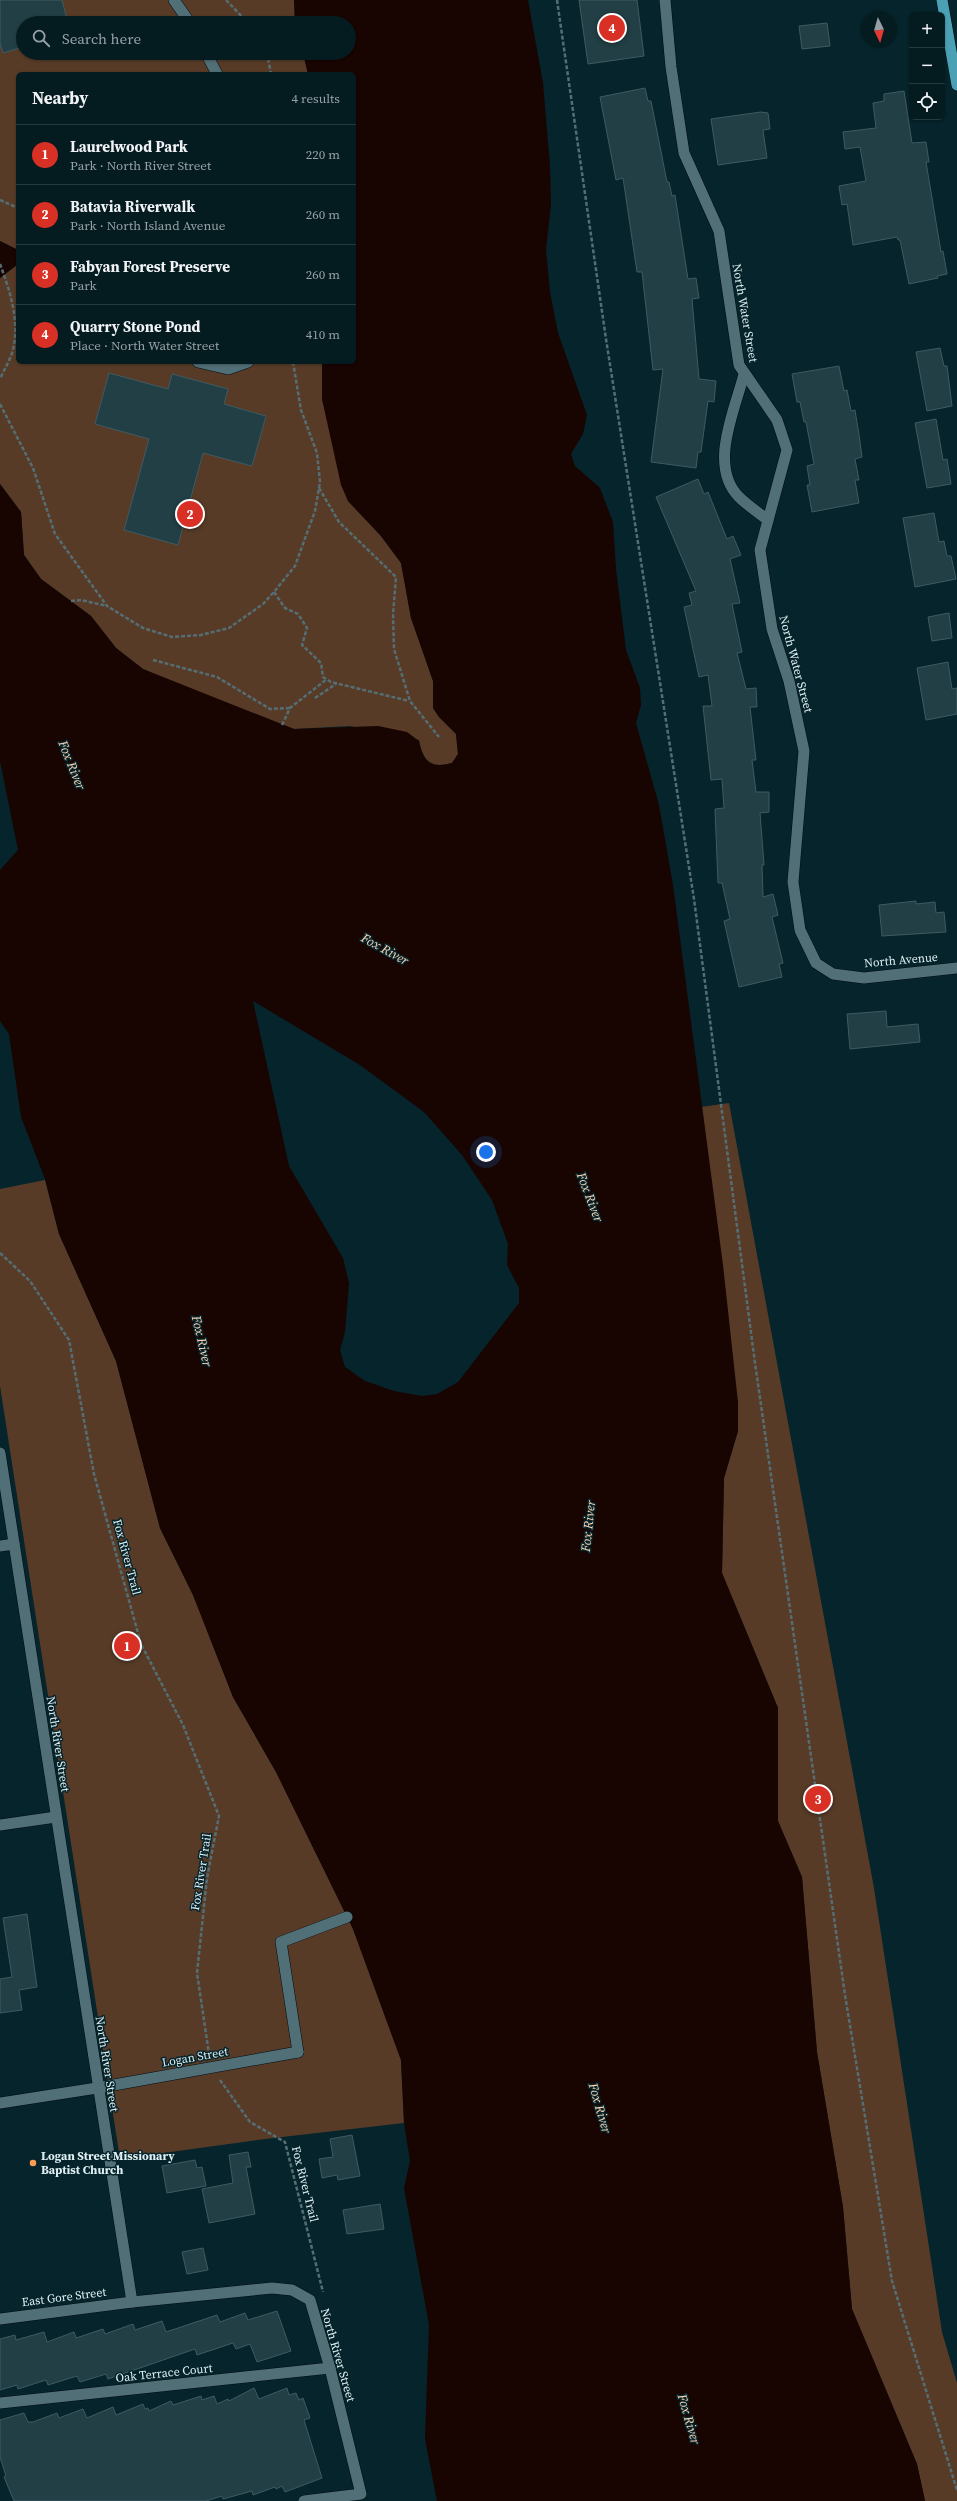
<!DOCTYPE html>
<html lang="en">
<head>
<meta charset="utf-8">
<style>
	:root { --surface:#041b20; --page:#12282d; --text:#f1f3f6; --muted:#97a1a5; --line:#25393e; --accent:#d93025 }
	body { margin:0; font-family:"Source Serif 4",serif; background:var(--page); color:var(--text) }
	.controls { position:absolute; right:12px; top:12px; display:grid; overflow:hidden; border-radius:6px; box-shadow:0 1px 3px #0004 }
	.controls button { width:36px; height:36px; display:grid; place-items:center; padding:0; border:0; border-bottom:1px solid var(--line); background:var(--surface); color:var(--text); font:20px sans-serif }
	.compass { position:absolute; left:861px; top:12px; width:36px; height:36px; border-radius:50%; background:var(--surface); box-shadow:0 1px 3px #0004; rotate:175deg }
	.you { position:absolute; left:486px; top:1152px; width:14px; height:14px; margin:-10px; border:3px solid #fff; border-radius:50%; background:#1a73e8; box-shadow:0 0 0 6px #1a73e833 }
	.badge { display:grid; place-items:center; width:26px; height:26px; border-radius:50%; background:var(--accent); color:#fff; font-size:13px; font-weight:700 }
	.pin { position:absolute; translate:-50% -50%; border:2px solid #fff; box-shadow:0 1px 4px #0006 }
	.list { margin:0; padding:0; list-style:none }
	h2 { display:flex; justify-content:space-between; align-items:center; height:52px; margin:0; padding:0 16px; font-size:17px }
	h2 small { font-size:13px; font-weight:400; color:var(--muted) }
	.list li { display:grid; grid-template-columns:26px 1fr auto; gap:12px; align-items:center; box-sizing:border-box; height:60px; padding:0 16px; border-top:1px solid var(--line) }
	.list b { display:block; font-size:15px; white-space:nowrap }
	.list p { margin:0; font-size:13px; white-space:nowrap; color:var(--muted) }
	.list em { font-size:13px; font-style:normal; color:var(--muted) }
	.icon { flex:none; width:22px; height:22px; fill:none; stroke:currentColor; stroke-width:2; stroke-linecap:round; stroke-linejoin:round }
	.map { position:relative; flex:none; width:957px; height:2501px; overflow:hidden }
	.search { position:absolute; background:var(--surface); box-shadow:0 1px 3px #0004; left:16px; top:16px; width:340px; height:44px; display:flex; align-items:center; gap:10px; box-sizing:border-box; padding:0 14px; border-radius:22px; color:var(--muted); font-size:15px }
	.panel { position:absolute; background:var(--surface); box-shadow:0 1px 3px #0004; left:16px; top:72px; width:340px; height:292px; border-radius:6px }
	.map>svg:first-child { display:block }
</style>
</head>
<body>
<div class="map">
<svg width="957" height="2501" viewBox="0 0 957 2501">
	<rect width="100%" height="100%" fill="#06242b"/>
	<g fill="#573b27">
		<path d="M0,0h294l1,23h-272v30h280l5,21h-290v176l-18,-9z"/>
		<path d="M18,264v98h304v37l26,102 33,35 20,27 10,55 22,63v27l6,9 17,17 2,20 -6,9c-22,6 -29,-2 -33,-23l-69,-14 -56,3 -115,-44 -36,-16 -27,-21 -25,-32 -50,-37 -17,-24 -3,-43 -21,-28v-206z"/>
		<path d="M729,1103l145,785 68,444 15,51v118h-32l-8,-37 -65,-155 -9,-102 -26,-155 -15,-175 -24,-56v-113l-56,-135 2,-95 14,-47 -37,-324z"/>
		<path d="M45,1180l14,54 57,127 44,167 33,67 40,102 43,75 77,157 48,131 3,63 -139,16 -145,20 -120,-773v-197z"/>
	</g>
	<g fill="#180400" fill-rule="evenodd">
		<path d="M294,0h234l15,83 7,83 1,39 -5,45 4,42 8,41 29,82 -4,19 -12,20 4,12 25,22 13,34 3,47 10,81 14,38 1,17 -5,18 23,82 14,80 50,380 15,137v29l-14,47 -2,95 56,135v113l24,56 15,175 26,155 9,102 65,155 8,37h-488l-12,-62 4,-114 -25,-137 6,-27 -6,-38 -3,-63 -48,-131 -77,-157 -43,-75 -40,-102 -33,-67 -44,-167 -57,-127 -14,-55 -24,-62 -12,-83 -9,-13v-151l18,-20 -18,-89v-277l21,28 3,43 17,24 50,37 25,32 27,21 151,60 84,-3 29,6 12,9c4,20 11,28 33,22l6,-9 -2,-20 -17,-17 -6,-9v-27l-22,-63 -10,-55 -20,-27 -33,-35 -7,-16 -19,-86v-37h32v-288h-46l-5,-21h46v-30h-54zM253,1001l107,64 64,47 38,43 30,45 16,44 -1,21 12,23v15l-61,79 -21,12 -15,2 -28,-5 -29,-10 -20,-14 -5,-17 5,-18 4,-49 -6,-25 -54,-92z"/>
		<path d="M0,241l18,9v14l-18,14z"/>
	</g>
	<g fill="#223f46" stroke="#3e5b63">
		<path d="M0,0h62l6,23h-45v24l-20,6 -3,-10z"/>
		<path d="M579,0h58l7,56 -56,8z"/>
		<path d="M827,23l3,23 -28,3 -3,-23z"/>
		<path d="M645,88l3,13h3l16,81h2l3,14 3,-1 13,84 8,-1 3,20 -7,1 7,80 17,2 -2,21 -6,-1 -7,51h-3l-2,16 -45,-6 12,-93 -10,1 -11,-98h-5l-14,-94 -7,2 -16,-83z"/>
		<path d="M904,91l8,52 14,-1 3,20h-3l15,90 2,-1 4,23 -10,2 1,2 -29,6 -9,-44h-2l-1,-3 -44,8 -6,-41 -5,1 -3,-19 27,-5 -6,-34 -15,2 -2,-17 33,-4 -3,-25 11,-2v-7z"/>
		<path d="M761,112l7,1 2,16 -7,1 4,28 -49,7 -7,-46z"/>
		<path d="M940,348l4,18h3l5,40 -25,5 -11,-59z"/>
		<path d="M839,366l5,25 3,-1 4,21 4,-1 4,25 3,22 -7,2 4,21h-4l4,23 -47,9 -5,-27h3l-3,-19 7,-2 -8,-42h-2l-4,-20h-3l-5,-28z"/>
		<path d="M109,373l59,16 4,-15 56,15 -4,15 42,12 -14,50 -49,-13 -25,92 -54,-15 25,-91 -54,-15z"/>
		<path d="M936,419l7,41 4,-1 4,25 -24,4 -12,-65z"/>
		<path d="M698,479l6,15 4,-2 19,47 6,-3 8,19 -11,4 10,44 -8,1 10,48 -5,1 9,36 10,-1 1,19h-7l6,53h-4l4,32h13v20l-9,1 4,52h-2l1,32 10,-3 5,21 -6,2 11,46 -4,1 3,13 -43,10 -15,-66 6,-2 -8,-36h-4l-3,-74 9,-1 -2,-29 -11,1 -8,-74h9l-4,-31 -9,2 -15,-70 8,-2 -3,-12 7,-2 -40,-94z"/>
		<path d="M934,513l5,29 5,-1 3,15h4l5,23 -41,8 -12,-69z"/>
		<path d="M949,613l3,25 -20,3 -4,-24z"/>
		<path d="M948,662l4,27 5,-1v26l-31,6 -9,-52z"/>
		<path d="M916,901v3l19,-2 1,11 8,-1 2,20 -64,4 -3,-31z"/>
		<path d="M886,1011l1,16 31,-3 2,18 -70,7 -3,-35z"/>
		<path d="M27,1914l10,73 -18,3 3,20 -22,3v-34l12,-2 -9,-59z"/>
		<path d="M352,2135l8,41 -22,4 -1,-5 -15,3 -3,-19 14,-2 -3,-18z"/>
		<path d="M248,2152l3,15h-5l9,47 -46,9 -7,-34 31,-6 -4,-28z"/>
		<path d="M195,2160l2,8 5,-1 4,19 -39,7 -5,-27z"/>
		<path d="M380,2204l4,25 -37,5 -4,-24z"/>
		<path d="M203,2248l5,22 -21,4 -5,-22z"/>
		<path d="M277,2311l14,40 -34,11 -7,-18 -14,5 -3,-6 -36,12 -2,-6 -87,30 -2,-5 -26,8 -3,-6 -29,9 -2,-5 -28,9 -1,-4 -17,5v-51l15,-4 1,5 28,-8 3,10 27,-10 2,6 27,-9 2,5 28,-10 2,6 27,-9 4,11 51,-17 3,7 25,-9 3,7z"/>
		<path d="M254,2388l5,11 28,-11 2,7 7,-2 3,7 4,-2 7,20 -6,2 18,58 -37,14 -3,-6 -6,3 -1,-2 -22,8 -1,-4 -29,8 -1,-3 -16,5h-192l-10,-24 2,-1 -6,-19v-37l24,-7 4,9h5l24,-9 2,5 24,-9 4,9 26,-11 3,8 27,-11 2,5 3,-1 1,3 22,-10 2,4 28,-9 1,4 12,-4 3,8 11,-5 1,2z"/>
	</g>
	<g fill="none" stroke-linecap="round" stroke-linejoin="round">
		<defs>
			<g id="service">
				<path d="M744,374c-9,36 -36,92 -5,123 9,9 20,16 29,23"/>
				<path d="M298,2052l-17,-110 66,-25"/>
			</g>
			<g id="minor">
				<path d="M174,0l16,23"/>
				<path d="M665,0l6,67 13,86 35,78 20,134 38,55 10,30 -27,100 12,79 17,52 15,70 -11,131 7,48 16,33 17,11 31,4 93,-10"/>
				<path d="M206,53l11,21"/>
				<path d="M198,362l30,7 20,-7"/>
				<path d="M0,1453l132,849"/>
				<path d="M0,1546l14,-2"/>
				<path d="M0,1825l56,-8"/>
				<path d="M0,2103l97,-15 201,-36"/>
				<path d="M0,2319l132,-17 140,-14 20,2 18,10 20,68 31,126 -57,7"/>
				<path d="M0,2403l330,-35"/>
			</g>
			<path id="primary" d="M942,0l15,85"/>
		</defs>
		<use href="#service" stroke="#000c11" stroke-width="12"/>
		<use href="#minor" stroke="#000c11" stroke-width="12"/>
		<use href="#primary" stroke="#000c11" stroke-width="12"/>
		<g stroke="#556e74" stroke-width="2.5" stroke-dasharray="4 2" stroke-linecap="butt">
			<path d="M226,0l22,23"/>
			<path d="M557,0l49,339 88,560 61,464 90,632 47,286 65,209"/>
			<path d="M267,53l4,21"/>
			<path d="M0,200l18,8"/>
			<path d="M0,264c10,27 21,60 12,89 -3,9 -8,17 -12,26"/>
			<path d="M0,404l33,64 22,66 52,72 36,22 29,9 29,-2 28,-7 34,-24 11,-12 21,-26 20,-55 5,-29 -3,-29 -16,-43 -8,-48"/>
			<path d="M319,488l20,34 57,55 -3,37 1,35 16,52 29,36"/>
			<path d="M274,592l11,16 13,6 9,14 -5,17 19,18 2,14 8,5 78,19"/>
			<path d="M71,601l10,-1 26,6"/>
			<path d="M153,660l64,17 53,32 20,-1"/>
			<path d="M315,698l21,-14"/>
			<path d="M282,725l8,-17 37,-29"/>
			<path d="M0,1253l30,28 39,59 25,134 47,170 42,81 36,91 -12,62 -10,95 12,81"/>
			<path d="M220,2080l30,42 35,20 38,150"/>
		</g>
		<use href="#service" stroke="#516f77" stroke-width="11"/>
		<use href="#minor" stroke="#516f77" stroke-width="11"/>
		<use href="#primary" stroke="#4ba0b4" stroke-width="11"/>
	</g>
	<circle fill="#fb9e51" stroke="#06242b" stroke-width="1.5" cx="33" cy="2163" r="4"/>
	<g text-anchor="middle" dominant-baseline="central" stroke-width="3" stroke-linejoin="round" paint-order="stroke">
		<g font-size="12" fill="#dfeff3" stroke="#06242b">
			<text transform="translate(745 313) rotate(80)">North Water Street</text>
			<text transform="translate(796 664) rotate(75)">North Water Street</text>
			<text transform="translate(901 960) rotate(-5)">North Avenue</text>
			<text transform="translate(127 1557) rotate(75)">Fox River Trail</text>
			<text transform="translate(58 1744) rotate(81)">North River Street</text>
			<text transform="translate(201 1872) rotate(-81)">Fox River Trail</text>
			<text transform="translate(195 2057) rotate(-10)">Logan Street</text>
			<text transform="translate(107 2064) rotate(81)">North River Street</text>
			<text transform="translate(305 2184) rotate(76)">Fox River Trail</text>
			<text transform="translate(64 2297) rotate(-7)">East Gore Street</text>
			<text transform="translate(338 2355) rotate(74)">North River Street</text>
			<text transform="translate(164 2373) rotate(-6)">Oak Terrace Court</text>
		</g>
		<g font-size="12" font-weight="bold" fill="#dfeff3" stroke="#06242b" text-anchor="start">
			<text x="41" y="2156">Logan Street Missionary<tspan x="41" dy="14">Baptist Church</tspan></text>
		</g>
		<g font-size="13" font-style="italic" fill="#ffd2b1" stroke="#06242b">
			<text transform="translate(72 765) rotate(68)">Fox River</text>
			<text transform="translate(385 949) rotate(29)">Fox River</text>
			<text transform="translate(590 1197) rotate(69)">Fox River</text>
			<text transform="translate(202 1341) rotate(77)">Fox River</text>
			<text transform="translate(588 1526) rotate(-84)">Fox River</text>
			<text transform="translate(600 2108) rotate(74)">Fox River</text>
			<text transform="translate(689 2419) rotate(74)">Fox River</text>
		</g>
	</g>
</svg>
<div class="controls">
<button>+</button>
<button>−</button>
<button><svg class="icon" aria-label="locate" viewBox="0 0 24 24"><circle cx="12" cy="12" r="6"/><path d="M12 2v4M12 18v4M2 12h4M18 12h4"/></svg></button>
</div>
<svg class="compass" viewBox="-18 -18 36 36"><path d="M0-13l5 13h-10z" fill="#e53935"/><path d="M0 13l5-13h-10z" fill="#97a1a5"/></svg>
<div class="you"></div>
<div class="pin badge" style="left:127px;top:1646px">1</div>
<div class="pin badge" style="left:190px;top:514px">2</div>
<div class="pin badge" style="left:818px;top:1799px">3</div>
<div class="pin badge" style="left:612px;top:28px">4</div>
<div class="search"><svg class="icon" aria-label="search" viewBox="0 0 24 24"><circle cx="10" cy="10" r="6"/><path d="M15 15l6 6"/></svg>Search here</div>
<section class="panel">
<h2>Nearby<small>4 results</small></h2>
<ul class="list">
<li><span class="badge">1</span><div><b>Laurelwood Park</b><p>Park · North River Street</p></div><em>220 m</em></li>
<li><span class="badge">2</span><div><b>Batavia Riverwalk</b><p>Park · North Island Avenue</p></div><em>260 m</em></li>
<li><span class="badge">3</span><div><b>Fabyan Forest Preserve</b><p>Park</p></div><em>260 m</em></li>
<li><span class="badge">4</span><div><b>Quarry Stone Pond</b><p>Place · North Water Street</p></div><em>410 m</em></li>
</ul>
</section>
</div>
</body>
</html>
